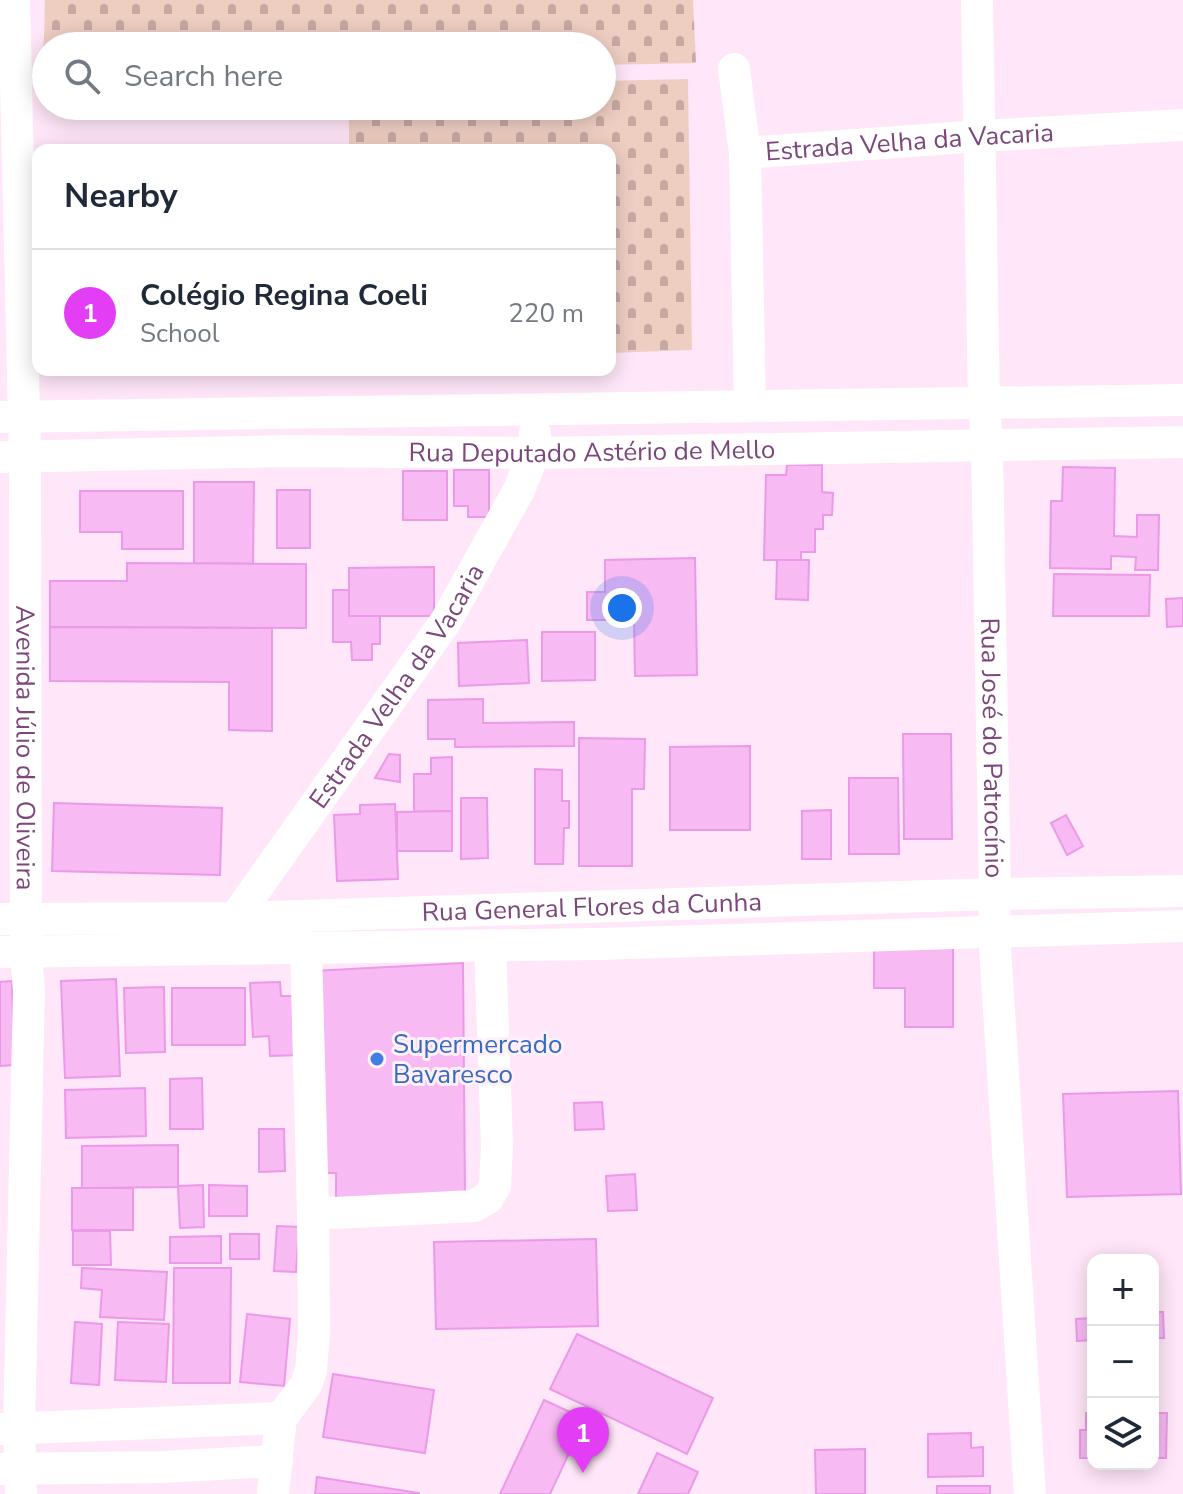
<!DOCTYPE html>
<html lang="en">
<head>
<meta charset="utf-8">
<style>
	:root { --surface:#fff; --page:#f2f2f3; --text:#1f2937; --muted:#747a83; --line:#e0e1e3; --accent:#e33ef5 }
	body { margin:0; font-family:"Nunito Sans",sans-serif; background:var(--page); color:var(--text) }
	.controls { position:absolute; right:24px; bottom:24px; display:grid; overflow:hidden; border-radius:16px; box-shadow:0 4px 20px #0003 }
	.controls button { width:72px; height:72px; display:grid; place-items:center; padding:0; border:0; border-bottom:2px solid var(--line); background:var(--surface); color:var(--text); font:40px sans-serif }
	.you { position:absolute; left:622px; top:608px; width:28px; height:28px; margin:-20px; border:6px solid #fff; border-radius:50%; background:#1a73e8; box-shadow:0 0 0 12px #1a73e833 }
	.badge { display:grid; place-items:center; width:52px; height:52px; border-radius:50%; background:var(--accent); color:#fff; font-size:26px; font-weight:700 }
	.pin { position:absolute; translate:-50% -66px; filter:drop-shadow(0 2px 4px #0008) }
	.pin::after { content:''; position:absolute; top:42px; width:28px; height:24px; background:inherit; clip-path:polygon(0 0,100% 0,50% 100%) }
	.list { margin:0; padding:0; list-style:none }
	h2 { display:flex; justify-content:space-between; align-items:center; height:104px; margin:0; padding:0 32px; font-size:34px }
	h2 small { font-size:26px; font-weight:400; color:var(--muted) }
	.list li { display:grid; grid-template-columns:52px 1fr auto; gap:24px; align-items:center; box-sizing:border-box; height:128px; padding:0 32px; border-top:2px solid var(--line) }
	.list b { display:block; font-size:30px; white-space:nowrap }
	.list p { margin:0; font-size:26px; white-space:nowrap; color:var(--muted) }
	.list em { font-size:26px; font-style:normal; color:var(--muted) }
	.icon { flex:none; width:44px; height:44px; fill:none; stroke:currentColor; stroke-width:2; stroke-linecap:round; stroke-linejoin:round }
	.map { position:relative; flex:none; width:1183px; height:1494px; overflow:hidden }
	.search { position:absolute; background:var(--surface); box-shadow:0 4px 20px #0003; left:32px; top:32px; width:584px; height:88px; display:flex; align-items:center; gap:20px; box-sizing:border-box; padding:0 28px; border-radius:44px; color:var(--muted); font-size:30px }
	.panel { position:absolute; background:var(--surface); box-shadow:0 4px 20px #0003; left:32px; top:144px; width:584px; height:232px; border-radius:16px }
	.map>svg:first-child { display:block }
</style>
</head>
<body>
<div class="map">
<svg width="1183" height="1494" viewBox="0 0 1183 1494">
	<defs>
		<pattern id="cemetery-stones" width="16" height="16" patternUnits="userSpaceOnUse" patternTransform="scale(2)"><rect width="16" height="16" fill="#efcec2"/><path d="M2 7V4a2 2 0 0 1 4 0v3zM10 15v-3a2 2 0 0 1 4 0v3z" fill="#c7a9a3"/></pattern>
	</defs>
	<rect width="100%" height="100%" fill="#ffe6f8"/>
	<g fill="url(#cemetery-stones)">
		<path d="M45,0h648l3,63 -94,2v-19h-556v27h-3z"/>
		<path d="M688,79l4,271 -82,3v-203h-261v-44h253v-25z"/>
	</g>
	<g fill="#f7baf3" stroke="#ec99e7" stroke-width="2">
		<path d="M787,465h35v27l11,1 -1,22h-9v14h-8v23h-14v8h-37l2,-85h20z"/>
		<path d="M1063,467l52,1 -1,68 23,1v-22h22l-1,55h-23l1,-13 -25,-1v13l-61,-1 1,-67h11z"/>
		<path d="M454,470h35v47h-21v-11h-14z"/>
		<rect x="403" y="471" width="44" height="49"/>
		<path d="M194,482h60l-1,82 -59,-1z"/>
		<rect x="277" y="490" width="33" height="58"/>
		<path d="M80,491h103v58h-61v-17h-42z"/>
		<path d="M695,558l2,117 -62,1 -1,-56h-47v-28h18v-32z"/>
		<path d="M777,560h32l-1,40 -32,-1z"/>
		<path d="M127,563l179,1v64l-256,-1v-46h77z"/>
		<path d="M434,567v49h-85v-48z"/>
		<path d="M1054,574l96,1 -1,41h-96z"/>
		<path d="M333,590h16v26h31v28h-8v16h-20l-1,-18h-18z"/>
		<path d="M1183,598v28l-16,1 -1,-28z"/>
		<path d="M50,627l222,1v103l-43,-1v-48l-179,-1z"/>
		<path d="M542,632h53v48l-53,1z"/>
		<path d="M527,640l2,43 -70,3 -1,-43z"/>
		<path d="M483,699v24l91,-1v24l-119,1v-8h-27v-39z"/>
		<path d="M903,734h48l1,105h-48z"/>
		<path d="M579,738l66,1 -1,50h-12v77h-53z"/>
		<path d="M750,746v84h-80v-83z"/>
		<path d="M389,754l11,1v27l-25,-4z"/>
		<path d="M452,757v54l-38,1v-38h17v-16z"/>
		<path d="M535,769l27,1v31h7v27h-5l-1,36h-28z"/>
		<path d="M849,778h49l1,76h-50z"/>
		<path d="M461,798h26l1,60 -27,1z"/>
		<path d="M54,803l168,5 -2,67 -168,-4z"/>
		<path d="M395,804l3,75 -61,2 -3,-66 26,-1v-9z"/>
		<path d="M831,810v49h-29v-48z"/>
		<path d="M452,811v40h-55v-39z"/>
		<path d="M1066,815l17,31 -16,9 -16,-32z"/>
		<path d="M874,942l79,1v84h-48v-39h-31z"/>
		<path d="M463,963l2,236 -129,1v-27h-20l-3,-202z"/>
		<path d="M116,979l4,97 -55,2 -4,-97z"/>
		<path d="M12,981l2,84 -14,1v-84z"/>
		<path d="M280,982l1,14h18l2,59 -31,1 -1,-20 -16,1 -3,-54z"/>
		<path d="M164,987l1,65 -39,1 -2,-65z"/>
		<rect x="172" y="988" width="73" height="57"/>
		<path d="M202,1078l1,51h-33v-50z"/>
		<path d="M145,1088l1,48 -80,2 -1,-48z"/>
		<path d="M1178,1091l3,103 -114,3 -4,-103z"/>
		<path d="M602,1102l2,27 -29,1 -1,-27z"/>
		<path d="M259,1129h25l1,42 -26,1z"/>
		<path d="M178,1145v42l-96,1v-42z"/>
		<path d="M635,1174l2,36 -29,1 -2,-35z"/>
		<path d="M203,1185l1,42 -24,1 -2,-42z"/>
		<path d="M209,1185l38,1v30h-38z"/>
		<rect x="72" y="1188" width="61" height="42"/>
		<path d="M277,1226l22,1 -3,45 -22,-1z"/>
		<path d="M73,1231h37l1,34h-38z"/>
		<rect x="230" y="1234" width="29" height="25"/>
		<path d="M221,1236v27h-51v-26z"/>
		<path d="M596,1239l2,87 -162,3 -2,-87z"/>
		<path d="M82,1268l85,4 -3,48 -64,-3 2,-27 -21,-2z"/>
		<path d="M174,1268h57l-1,115h-57z"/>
		<path d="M1153,1312h10l1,26h-7v18l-4,1z"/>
		<path d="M247,1314l43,5 -6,67 -44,-4z"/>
		<path d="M1093,1318v33h-1v-11l-15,1 -1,-22z"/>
		<path d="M75,1322l27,2 -3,61 -28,-2z"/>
		<path d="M118,1322l51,2 -3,58 -51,-2z"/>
		<path d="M577,1334l136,64 -26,56 -137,-65z"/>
		<path d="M333,1374l101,16 -9,63 -102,-16z"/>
		<path d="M544,1400l41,19 -35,75h-50z"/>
		<path d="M1086,1413h7v45h-13v-28h6z"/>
		<path d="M1153,1413h14l-1,45h-13z"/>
		<path d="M971,1433v15l12,-1v29l-55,1v-43z"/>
		<path d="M865,1449v45h-49l-1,-44z"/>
		<path d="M657,1453l41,19 -10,22h-50z"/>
		<path d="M317,1477l102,16v1h-104z"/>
		<rect x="937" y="1486" width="53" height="8"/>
	</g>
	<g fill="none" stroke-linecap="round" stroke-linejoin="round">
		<g stroke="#fff" stroke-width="32">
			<path id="s1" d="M14,0l11,456 1,496 3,39 -10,438 2,65"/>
			<path id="s2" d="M977,0l7,404 3,42 8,448 -1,38 36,562"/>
			<path d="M734,69l11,84"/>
			<path id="s3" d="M750,406l-5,-253 235,-17 203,-11"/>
			<path d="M0,417l1183,-17"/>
			<path id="s4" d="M0,457l286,-6 248,2 649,-11"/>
			<path id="s5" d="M0,919l235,-1 760,-24 188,-3"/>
			<path id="s6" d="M234,933l1,-15 211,-297 73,-131 15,-37 1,-20"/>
			<path d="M0,952l599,-8 584,-18"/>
			<path d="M313,1212l21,1 140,-7 14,-8 7,-12 2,-40 -7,-201"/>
			<path d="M0,1429l281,-11"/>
			<path d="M0,1469l161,-2 116,-6"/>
			<path d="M273,1494l8,-76 25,-33 5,-15 3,-36 -1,-122 -7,-264"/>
		</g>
	</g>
	<circle fill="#3f7fe0" stroke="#ffeffa" stroke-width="3" cx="377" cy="1059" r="8"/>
	<g text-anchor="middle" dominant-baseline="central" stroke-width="6" stroke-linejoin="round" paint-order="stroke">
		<g font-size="26" fill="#7c477a" stroke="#ffeffa">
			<text stroke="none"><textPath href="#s3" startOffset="418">Estrada Velha da Vacaria</textPath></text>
			<text stroke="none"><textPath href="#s4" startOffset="592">Rua Deputado Astério de Mello</textPath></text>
			<text stroke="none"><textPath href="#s6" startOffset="298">Estrada Velha da Vacaria</textPath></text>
			<text stroke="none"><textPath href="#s1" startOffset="748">Avenida Júlio de Oliveira</textPath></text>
			<text stroke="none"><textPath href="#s2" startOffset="748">Rua José do Patrocínio</textPath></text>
			<text stroke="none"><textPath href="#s5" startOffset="592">Rua General Flores da Cunha</textPath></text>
		</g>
		<g font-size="26" fill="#366cbe" stroke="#ffeffa" text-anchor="start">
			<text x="393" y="1044">Supermercado<tspan x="393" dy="30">Bavaresco</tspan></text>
		</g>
	</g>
</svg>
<div class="controls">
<button>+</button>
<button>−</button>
<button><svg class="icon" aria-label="layers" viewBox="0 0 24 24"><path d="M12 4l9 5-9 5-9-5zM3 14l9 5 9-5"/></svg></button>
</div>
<div class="you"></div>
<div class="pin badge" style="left:583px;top:1473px">1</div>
<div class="search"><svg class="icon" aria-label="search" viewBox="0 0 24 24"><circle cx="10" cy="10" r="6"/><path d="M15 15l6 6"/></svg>Search here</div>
<section class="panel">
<h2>Nearby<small></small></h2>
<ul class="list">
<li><span class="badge">1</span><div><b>Colégio Regina Coeli</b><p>School</p></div><em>220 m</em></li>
</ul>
</section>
</div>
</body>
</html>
